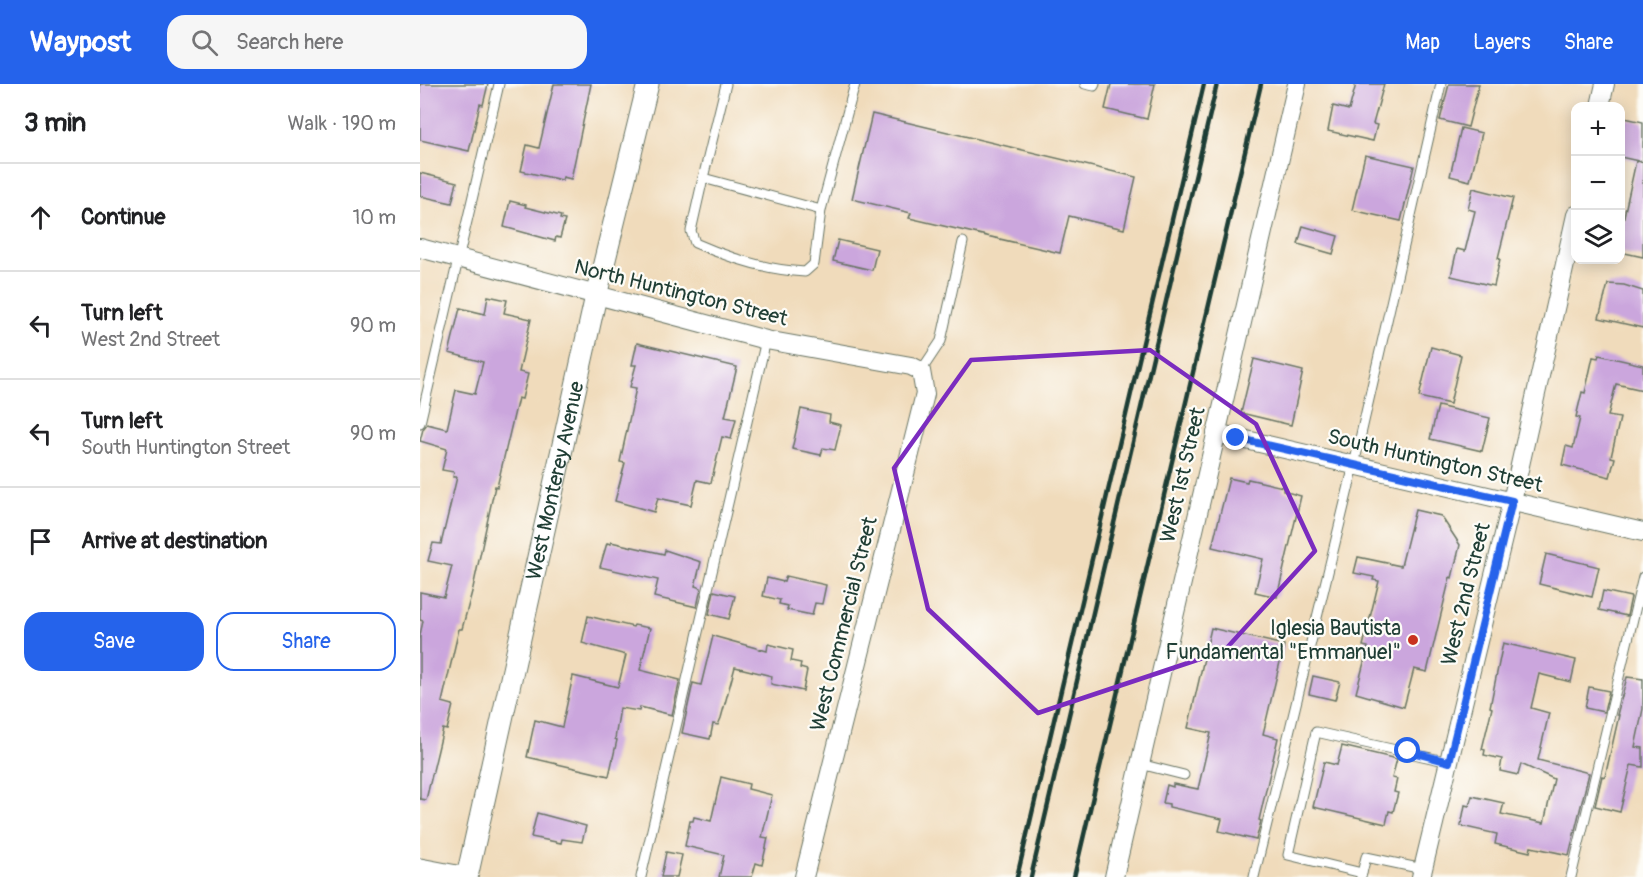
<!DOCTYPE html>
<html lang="en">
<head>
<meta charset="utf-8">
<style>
	:root { --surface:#fff; --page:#f6f6f6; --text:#202124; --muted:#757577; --line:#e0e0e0; --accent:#2563eb }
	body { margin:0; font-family:Pangolin,sans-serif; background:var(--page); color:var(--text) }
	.controls { position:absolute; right:18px; top:18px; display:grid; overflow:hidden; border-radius:12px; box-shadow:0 3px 15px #0003 }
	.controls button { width:54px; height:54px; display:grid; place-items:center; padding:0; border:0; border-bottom:2px solid var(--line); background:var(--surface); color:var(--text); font:30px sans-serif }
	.stop { position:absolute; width:18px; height:18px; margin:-14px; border:4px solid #2563eb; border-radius:50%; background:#fff }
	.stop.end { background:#2563eb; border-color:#fff; box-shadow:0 2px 6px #0008 }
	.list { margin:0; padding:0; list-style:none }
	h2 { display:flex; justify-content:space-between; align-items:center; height:78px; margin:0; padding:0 24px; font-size:26px }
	h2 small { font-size:20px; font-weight:400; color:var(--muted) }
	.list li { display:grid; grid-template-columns:39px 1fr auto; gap:18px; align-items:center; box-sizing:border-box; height:108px; padding:0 24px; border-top:2px solid var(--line) }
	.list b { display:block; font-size:22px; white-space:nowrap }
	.list p { margin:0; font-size:20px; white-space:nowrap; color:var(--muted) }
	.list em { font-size:20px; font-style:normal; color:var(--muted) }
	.actions { display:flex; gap:12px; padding:18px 24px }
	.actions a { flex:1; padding:14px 0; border:2px solid var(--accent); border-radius:18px; text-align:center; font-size:21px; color:var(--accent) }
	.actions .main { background:var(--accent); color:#fff }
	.icon { flex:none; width:33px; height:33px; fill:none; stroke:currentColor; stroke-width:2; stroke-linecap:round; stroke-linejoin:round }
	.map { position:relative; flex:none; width:1223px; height:793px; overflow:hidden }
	header { display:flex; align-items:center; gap:36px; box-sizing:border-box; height:84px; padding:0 30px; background:var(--accent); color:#fff }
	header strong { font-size:28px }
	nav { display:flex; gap:33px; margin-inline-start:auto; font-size:21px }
	.search { width:420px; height:54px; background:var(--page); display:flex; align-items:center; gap:15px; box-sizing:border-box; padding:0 21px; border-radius:18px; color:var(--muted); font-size:22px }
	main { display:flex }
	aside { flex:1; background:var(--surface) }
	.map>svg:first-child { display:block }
</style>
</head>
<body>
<header>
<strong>Waypost</strong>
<div class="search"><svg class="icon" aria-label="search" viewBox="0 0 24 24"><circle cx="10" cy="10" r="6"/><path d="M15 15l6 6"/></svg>Search here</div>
<nav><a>Map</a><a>Layers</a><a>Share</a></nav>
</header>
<main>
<aside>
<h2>3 min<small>Walk · 190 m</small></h2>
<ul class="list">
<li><svg class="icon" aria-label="ahead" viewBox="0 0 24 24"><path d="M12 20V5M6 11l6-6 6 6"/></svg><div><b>Continue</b></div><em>10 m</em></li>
<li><svg class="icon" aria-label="left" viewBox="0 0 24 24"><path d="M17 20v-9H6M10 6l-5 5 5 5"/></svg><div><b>Turn left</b><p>West 2nd Street</p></div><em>90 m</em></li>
<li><svg class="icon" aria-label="left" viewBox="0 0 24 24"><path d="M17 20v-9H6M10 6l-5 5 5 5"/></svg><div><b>Turn left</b><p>South Huntington Street</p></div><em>90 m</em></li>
<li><svg class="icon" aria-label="arrive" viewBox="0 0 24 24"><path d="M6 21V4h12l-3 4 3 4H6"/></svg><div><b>Arrive at destination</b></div></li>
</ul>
<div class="actions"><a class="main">Save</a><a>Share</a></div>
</aside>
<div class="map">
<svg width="1223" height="793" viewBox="0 0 1223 793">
	<rect width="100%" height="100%" fill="#fdfcf7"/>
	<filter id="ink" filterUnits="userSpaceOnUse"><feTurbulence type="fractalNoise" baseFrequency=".0167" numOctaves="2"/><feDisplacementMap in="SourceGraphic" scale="12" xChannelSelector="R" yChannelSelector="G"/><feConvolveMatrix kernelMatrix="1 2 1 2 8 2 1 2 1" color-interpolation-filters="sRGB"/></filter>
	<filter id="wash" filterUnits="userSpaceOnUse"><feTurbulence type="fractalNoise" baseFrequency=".008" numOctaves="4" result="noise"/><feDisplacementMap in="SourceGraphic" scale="24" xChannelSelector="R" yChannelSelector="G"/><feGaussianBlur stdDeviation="1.35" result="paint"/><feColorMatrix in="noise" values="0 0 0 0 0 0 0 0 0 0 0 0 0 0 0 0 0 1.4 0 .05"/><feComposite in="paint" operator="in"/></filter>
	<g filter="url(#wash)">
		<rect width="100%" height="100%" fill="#f0dbbb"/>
		<g id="blocks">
			<g fill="#cba6dd">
				<path d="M0,0h68l-5,21 -3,-1 -11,47 -49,-11z"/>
				<path d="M134,0h37l-20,95 -8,-2 -1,3 -41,-9 6,-26 12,3z"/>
				<path d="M691,0h44l-8,35 -42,-10z"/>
				<path d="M936,0h28l-11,40 4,1 -4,16 -45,-10 5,-25 16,4z"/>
				<path d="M1029,0h30l-11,43 -28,-7z"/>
				<path d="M452,30l264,63 -12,52 -55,-13 -9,37 -151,-35 2,-5 -59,-14z"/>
				<path d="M1205,34l18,4v40l-23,-5v-22z"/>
				<path d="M1041,44l21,5 -12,48 -20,-5z"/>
				<path d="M945,71l49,11 -13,55 -49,-11z"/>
				<path d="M1216,77l7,1v95l-23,-5v-32l3,1z"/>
				<path d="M0,89l37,9 -5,21 -32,-7z"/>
				<path d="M1053,104l40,10 -15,60 2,1 -6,27 -43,-10 6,-27 8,2 10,-40 -7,-2z"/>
				<path d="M90,117l16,4 -1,2 36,9 -1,3 5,1 -5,18 -4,-1 -1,4 -51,-14z"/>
				<path d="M883,142l35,10 -5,18 -35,-10z"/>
				<path d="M418,156l39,9 -5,21 -39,-9z"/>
				<path d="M1188,200l16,1 19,6v37l-44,-10z"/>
				<path d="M68,212l19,4 -3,13 27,6 -12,53 9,2 -6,25 -4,-1 -21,89 -2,-1 -22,102 -11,41h-3l-17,73 11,3 -6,25 -4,-1 -17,71 -6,-1v-164l3,-14 -3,-1v-28l24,5 8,-31 -24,-5 5,-18 8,1 16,-67h-4l1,-5 -12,-2 5,-21 -27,-8 3,-12 4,-5 20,5 9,-39 19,4 8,-32 -34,-9 11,-45 25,6z"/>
				<path d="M217,259l100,24 -12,50 11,2 -5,20 -9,-2 -11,46 -14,-3 -6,25 -33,-7 -4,14 -39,-11 10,-38 -5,-1 16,-74 -6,-1 6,-22h-4z"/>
				<path d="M1011,263l30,8 -11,49 -31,-7z"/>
				<path d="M1179,271l44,10v25l-27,-6 -8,32 12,2 -9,39 4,1 -5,19 -48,-12 4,-19 7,2 7,-30 -4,-1 6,-25 3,1 8,-36 5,1z"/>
				<path d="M834,275l49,12 -12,54 -50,-12z"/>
				<path d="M1018,322l52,12 -8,33 -52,-12z"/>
				<path d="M381,325l29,6 -1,7 12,3 -6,25 -12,-2 -2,7 -29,-6z"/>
				<path d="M809,394l18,4 1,-3 35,8v4l18,5 -24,101 -22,-5 8,-33 -51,-12z"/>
				<path d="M995,426l26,6 19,29 -8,33 -2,-1 -23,95 -13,-3 -10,38 -48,-14 12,-46 -5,-1 16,-65 -6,-1 1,-3 -20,-4 4,-16 43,9z"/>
				<path d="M191,458l53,12 1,-4 36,12 -6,24 6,2 -4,19 -43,-10 4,-17 -58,-13 7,-24 4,1z"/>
				<path d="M1126,470l53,13 -7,30 -53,-13z"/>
				<path d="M366,492l40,9 -4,19 -7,-1 -3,12 -25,-5 1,-4 -9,-2 1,-4 -17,-4 4,-18 17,4z"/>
				<path d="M294,507l21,5 -6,23 -20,-5z"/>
				<path d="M1183,507l28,6 -4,19 -28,-6z"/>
				<path d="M168,532l45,11 1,-2 16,3 -10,42 40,10 -8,35 -32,-8 -1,4 -19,-3 -5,31 2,1 -8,36 -82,-19 8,-37 27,7 11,-51 45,11 8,-32 -44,-12z"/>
				<path d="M791,544l73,17 -21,89 15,4 -19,82 2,1 -5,19 -37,-9 3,-12 -53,-12v-3l-6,-1 4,-18 6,2v-3l25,5 13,-56 -23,-5z"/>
				<path d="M293,552l54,15 1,-7 25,6 -2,11 10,2 -1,5 7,2 -4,21 -32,-7 1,-8 -37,-9 -14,51 -3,7 -5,-1 -3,15 -28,-6 11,-50 8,2z"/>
				<path d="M1083,559l73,17 -5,22 -32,-8 -8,34 18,5 -11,47 51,13 -20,82 -38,-8 -1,5 -35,-8 2,-10 -36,-8 4,-21 4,1 3,-10 32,7 -3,11 43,9 10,-44 -33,-15 -3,11 -18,-4 2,-12 -18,-4 1,-5 -3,-1 10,-41 -2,-1z"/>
				<path d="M893,592l27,6 -5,18 -26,-6z"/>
				<path d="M1207,593l16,2v30l-8,38 8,1v19l-12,-2 -11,47 -25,-6 7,-30 3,1 12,-53 2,-9h-2z"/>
				<path d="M1169,603l20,4 -5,21 -19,-4z"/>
				<path d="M922,662l55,13 -5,19 5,1 -3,13 4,1 -5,19 -4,-1 -3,13 -73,-17 11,-45 13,3z"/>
				<path d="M301,693l28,7 -1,5 24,6 -10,42 6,1 -6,27 -6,-2 -4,14h-33l5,-22 -39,-9 5,-25h3l1,-4 17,4z"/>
				<path d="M117,729l49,13 -4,16 -20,-3 -1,4 -30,-6z"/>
				<path d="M246,768l16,3 -5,22h-16z"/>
			</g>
		</g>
	</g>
	<g filter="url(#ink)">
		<use href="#blocks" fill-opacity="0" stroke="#687463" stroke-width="1.5"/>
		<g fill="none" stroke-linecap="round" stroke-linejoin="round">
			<defs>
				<g id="service">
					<path d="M306,0l-23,94 118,32 34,-126"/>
					<path d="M665,0l9,2 1,-2"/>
					<path d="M283,94l-12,53 4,12c34,15 73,27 110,29l9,-8 7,-54"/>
					<path d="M501,287l20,-30 22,-99"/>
					<path d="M0,339l79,-339"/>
					<path d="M720,680l44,11"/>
					<path d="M942,789l4,-16 57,12"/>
					<path d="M221,793l125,-537"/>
					<path d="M834,793l100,-412 87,-381"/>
					<path d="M941,793l1,-4 -74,-18 28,-123 133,30"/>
					<path d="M1151,793l72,-300"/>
				</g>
				<g id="minor">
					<path d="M1180,22l5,-22"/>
					<path d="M0,164l346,92 145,26 10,5 4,23 -121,483"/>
					<path d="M796,349l427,99"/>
					<path d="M694,793l183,-793"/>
					<path d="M1001,793l91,-376 64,-286"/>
				</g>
				<g id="tertiary">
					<path d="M0,785l42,8"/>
					<path id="s1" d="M47,793l129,-581 52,-212"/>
				</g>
			</defs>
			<use href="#service" stroke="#687463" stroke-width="11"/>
			<use href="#minor" stroke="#687463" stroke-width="20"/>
			<use href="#tertiary" stroke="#687463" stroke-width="23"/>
			<use href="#service" stroke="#fff" stroke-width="9"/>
			<use href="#minor" stroke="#fff" stroke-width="18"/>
			<use href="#tertiary" stroke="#fff" stroke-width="21"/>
			<g stroke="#1f3d34" stroke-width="4.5">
				<path d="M597,793l187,-793"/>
				<path d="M611,793l186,-793"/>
				<path d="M654,793l187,-793"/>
			</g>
		</g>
	</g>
	<g fill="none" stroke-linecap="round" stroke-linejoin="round" filter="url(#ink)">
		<path stroke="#2563eb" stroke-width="8" d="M816,354l276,63 -63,261 -41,-11"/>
	</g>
	<path fill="none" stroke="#7b2cbf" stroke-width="4.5" stroke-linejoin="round" d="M730,266l106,74 59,127 -91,100 -186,62 -110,-104 -34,-141 77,-108z"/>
	<circle fill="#c8321e" stroke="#fdfcf7" stroke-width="2" cx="993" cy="556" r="6"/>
	<g text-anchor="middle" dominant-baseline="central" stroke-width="4.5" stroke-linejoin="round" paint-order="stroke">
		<g font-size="21" fill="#1f3d34" stroke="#fdfcf7">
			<text transform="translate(261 209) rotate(14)">North Huntington Street</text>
			<text transform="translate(1015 377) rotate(13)">South Huntington Street</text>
			<text transform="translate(763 391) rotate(-77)">West 1st Street</text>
			<text stroke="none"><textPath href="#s1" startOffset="406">West Monterey Avenue</textPath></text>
			<text transform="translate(1046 510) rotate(-76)">West 2nd Street</text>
			<text transform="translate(424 540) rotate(-76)">West Commercial Street</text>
		</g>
		<g font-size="21" fill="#1f3d34" stroke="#fdfcf7" text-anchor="end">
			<text x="981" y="544">Iglesia Bautista<tspan x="981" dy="24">Fundamental "Emmanuel"</tspan></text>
		</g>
	</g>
</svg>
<div class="controls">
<button>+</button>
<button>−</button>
<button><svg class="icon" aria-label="layers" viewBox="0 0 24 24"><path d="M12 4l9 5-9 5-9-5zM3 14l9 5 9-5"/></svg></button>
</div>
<div class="stop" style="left:988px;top:667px"></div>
<div class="stop end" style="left:816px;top:354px"></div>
</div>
</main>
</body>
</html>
